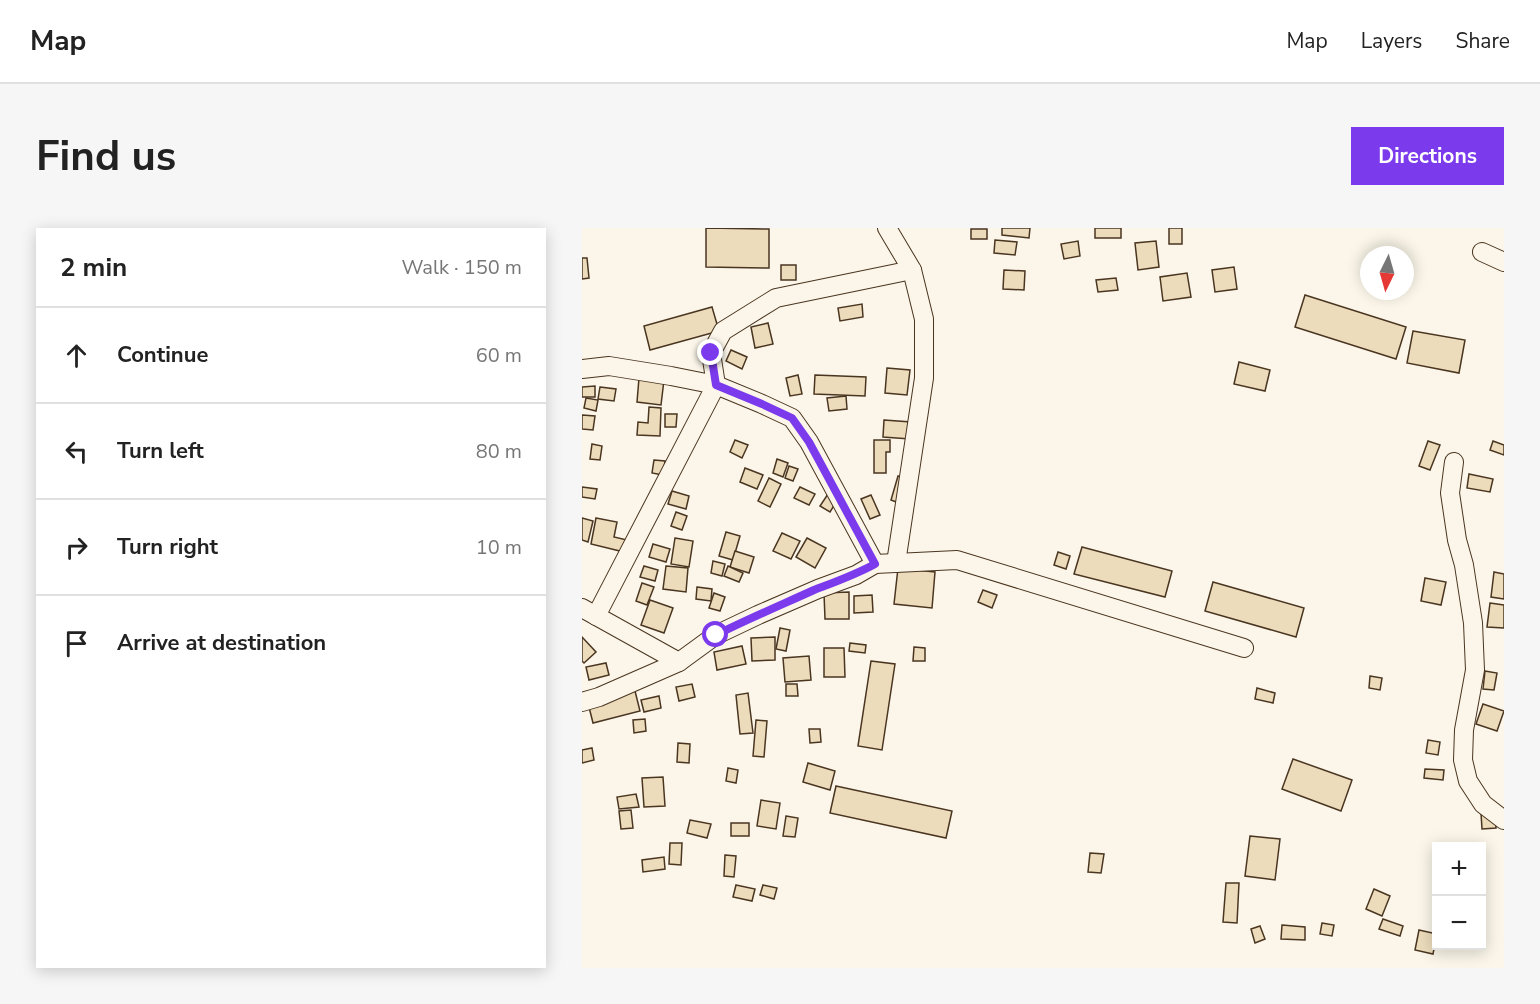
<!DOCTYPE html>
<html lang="en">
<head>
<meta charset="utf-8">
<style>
	:root { --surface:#fff; --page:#f6f6f6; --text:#222; --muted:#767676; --line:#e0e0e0; --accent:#7c3aed }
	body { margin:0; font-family:"Nunito Sans",sans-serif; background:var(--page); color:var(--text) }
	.controls { position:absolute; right:18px; bottom:18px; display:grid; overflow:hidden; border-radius:0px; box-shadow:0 3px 15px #0003 }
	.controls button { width:54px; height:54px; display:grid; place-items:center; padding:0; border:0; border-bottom:2px solid var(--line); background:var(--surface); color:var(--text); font:30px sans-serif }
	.compass { position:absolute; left:778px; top:18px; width:54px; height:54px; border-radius:50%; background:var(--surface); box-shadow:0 3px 15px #0003; rotate:185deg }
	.stop { position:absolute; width:18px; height:18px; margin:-14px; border:4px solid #7c3aed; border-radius:50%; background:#fff }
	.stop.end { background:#7c3aed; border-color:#fff; box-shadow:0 2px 6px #0008 }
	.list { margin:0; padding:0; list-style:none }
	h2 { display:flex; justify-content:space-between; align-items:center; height:78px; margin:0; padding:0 24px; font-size:26px }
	h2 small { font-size:20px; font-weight:400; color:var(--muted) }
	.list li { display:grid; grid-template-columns:39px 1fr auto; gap:18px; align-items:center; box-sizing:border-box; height:96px; padding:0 24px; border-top:2px solid var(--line) }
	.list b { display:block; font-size:22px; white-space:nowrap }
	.list em { font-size:20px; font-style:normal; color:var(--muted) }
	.icon { flex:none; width:33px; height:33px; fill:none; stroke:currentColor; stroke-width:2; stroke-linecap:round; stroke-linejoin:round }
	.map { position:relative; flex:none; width:922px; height:740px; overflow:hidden; border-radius:0px }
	header { display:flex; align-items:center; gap:36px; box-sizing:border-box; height:84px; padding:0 30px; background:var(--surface); border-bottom:2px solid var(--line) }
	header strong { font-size:28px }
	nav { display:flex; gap:33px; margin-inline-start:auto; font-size:21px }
	.intro { display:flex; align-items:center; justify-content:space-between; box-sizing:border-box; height:144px; padding:0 36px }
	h1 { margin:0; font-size:42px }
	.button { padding:15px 27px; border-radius:0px; background:var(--accent); color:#fff; font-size:21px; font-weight:700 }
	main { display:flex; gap:36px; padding:0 36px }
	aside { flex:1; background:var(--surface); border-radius:0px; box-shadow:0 3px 15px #0003 }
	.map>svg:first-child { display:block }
</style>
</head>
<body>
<header>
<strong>Map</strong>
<nav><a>Map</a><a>Layers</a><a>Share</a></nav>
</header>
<div class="intro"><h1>Find us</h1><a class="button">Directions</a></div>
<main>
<aside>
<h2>2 min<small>Walk · 150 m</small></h2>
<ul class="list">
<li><svg class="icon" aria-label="ahead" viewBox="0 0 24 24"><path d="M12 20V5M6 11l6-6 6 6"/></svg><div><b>Continue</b></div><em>60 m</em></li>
<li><svg class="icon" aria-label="left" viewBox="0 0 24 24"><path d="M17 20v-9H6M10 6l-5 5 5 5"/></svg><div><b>Turn left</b></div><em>80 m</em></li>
<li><svg class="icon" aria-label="right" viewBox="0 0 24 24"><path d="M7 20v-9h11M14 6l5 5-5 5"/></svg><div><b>Turn right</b></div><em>10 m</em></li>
<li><svg class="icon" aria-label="arrive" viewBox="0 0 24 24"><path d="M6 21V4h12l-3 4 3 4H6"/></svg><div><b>Arrive at destination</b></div></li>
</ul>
</aside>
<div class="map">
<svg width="922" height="740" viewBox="0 0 922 740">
	<rect width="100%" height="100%" fill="#fbf6e9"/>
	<g fill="#ecdcbc" stroke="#4a3520" stroke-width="1.5">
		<path d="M124,0l63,1v39l-63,-1z"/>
		<path d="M420,0h28l-1,10 -27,-3z"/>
		<rect x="513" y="0" width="26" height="10"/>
		<rect x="587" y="0" width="13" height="16"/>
		<rect x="389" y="1" width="16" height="10"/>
		<path d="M413,12l22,2 -2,13 -21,-2z"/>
		<path d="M496,13l2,15 -16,3 -3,-15z"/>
		<path d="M574,13l3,26 -21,3 -3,-27z"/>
		<path d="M0,30h5l2,20 -7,1z"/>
		<rect x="199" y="37" width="15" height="15"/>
		<path d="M652,39l3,22 -22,3 -3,-22z"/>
		<path d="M422,42l21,1 -1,19 -21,-1z"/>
		<path d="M605,45l4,24 -28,4 -3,-24z"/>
		<path d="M534,50l2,12 -20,2 -2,-12z"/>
		<path d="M723,67l101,32 -10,32 -101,-32z"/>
		<path d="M280,76l1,13 -23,4 -2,-13z"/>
		<path d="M130,79l7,24 -69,19 -6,-24z"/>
		<path d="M186,95l5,21 -18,4 -4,-21z"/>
		<path d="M831,103l52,9 -6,33 -52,-10z"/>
		<path d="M149,122l16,7 -5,12 -16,-8z"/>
		<path d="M657,134l31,8 -5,21 -31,-7z"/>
		<path d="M305,140l23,2 -3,25 -22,-2z"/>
		<path d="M216,147l4,19 -12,2 -4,-18z"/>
		<path d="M233,147l51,2 -1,19 -51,-2z"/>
		<path d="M57,150l25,2 -3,25 -24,-3z"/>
		<path d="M13,158v11h-13v-10z"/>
		<path d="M18,159l16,2 -2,12 -16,-2z"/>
		<path d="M264,168l1,13 -18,2 -2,-13z"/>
		<path d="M4,170l12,2 -2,11 -12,-3z"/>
		<path d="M67,179l12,1 -1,28 -23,-1 1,-13 10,1z"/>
		<path d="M83,186h12l-1,13h-11z"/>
		<path d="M0,187l13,1 -2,14 -11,-1z"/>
		<path d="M302,192l27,2 -1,17 -27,-2z"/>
		<path d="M153,212l13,5 -6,13 -12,-6z"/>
		<path d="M292,212h16v12h-4v21h-12z"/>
		<path d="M846,213l12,4 -10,25 -11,-4z"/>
		<path d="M911,213l11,4v10l-14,-5z"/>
		<path d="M10,216l10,2 -2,14 -10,-1z"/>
		<path d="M195,231l11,4 -5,14 -10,-4z"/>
		<path d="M72,232l11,1 -2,14 -11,-2z"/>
		<path d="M207,238l9,3 -5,12 -8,-3z"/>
		<path d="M163,240l18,7 -6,14 -17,-7z"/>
		<path d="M887,246l24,5 -3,13 -23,-4z"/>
		<path d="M316,248l9,3 -8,24 -8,-3z"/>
		<path d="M187,250l12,6 -11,23 -12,-6z"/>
		<path d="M0,259l15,2 -2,10 -13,-2z"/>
		<path d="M218,259l15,7 -6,11 -15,-7z"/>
		<path d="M90,263l17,5 -3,13 -18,-5z"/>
		<path d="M246,266l10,5 -8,13 -10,-6z"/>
		<path d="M289,267l9,20 -10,4 -9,-20z"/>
		<path d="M94,284l11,4 -5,14 -11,-4z"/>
		<path d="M0,290l11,3 -5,21 -6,-2z"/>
		<path d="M14,290l21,4 -3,15 13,3 -3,12 -33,-8z"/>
		<path d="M144,304l14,4 -7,24 -14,-4z"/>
		<path d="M200,305l18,8 -9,18 -18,-8z"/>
		<path d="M93,310l18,3 -4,26 -18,-3z"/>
		<path d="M225,310l19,10 -11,20 -19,-11z"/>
		<path d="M71,316l17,5 -4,13 -17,-5z"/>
		<path d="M500,319l90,24 -7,26 -91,-23z"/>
		<path d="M153,323l19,6 -5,16 -19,-6z"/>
		<path d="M476,324l12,4 -4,13 -12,-4z"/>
		<path d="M131,333l12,3 -3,12 -11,-3z"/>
		<path d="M62,338l14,4 -3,11 -15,-4z"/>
		<path d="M84,338l22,2 -2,24 -23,-3z"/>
		<path d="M146,338l15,7 -4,9 -15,-6z"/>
		<path d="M316,340l37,4 -3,36 -38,-4z"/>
		<path d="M912,344l10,2v25l-13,-2z"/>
		<path d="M843,350l21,4 -5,23 -20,-4z"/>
		<path d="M631,354l91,26 -8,29 -91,-26z"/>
		<path d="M60,355l12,4 -7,18 -11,-4z"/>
		<path d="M115,359l15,2 -1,12 -15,-2z"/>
		<path d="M401,362l14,5 -5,13 -14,-6z"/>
		<path d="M267,364v27h-24l-1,-26z"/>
		<path d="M132,365l11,4 -5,14 -11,-3z"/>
		<path d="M290,367l1,17 -19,1v-17z"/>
		<path d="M68,372l23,8 -9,25 -23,-8z"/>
		<path d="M908,375l14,2v23l-17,-1z"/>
		<path d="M198,400l10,2 -4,21 -10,-2z"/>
		<path d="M0,409l14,15 -12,11 -2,-2z"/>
		<path d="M193,409v23l-23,1 -1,-23z"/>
		<path d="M268,415l16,2 -1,8 -16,-2z"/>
		<path d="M160,418l4,18 -29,6 -3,-18z"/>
		<path d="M332,419l11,1v13h-12z"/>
		<path d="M242,420h20l1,29h-21z"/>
		<path d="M227,428l2,24 -26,2 -2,-24z"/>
		<path d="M289,433l24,3 -13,86 -24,-4z"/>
		<path d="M24,435l3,12 -20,5 -3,-13z"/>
		<path d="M903,443l12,2 -3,17 -11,-1z"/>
		<path d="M788,448l12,2 -2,12 -11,-2z"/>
		<path d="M110,456l3,13 -16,4 -3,-14z"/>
		<path d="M204,456h11l1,12h-12z"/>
		<path d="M52,459l6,24 -47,12 -6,-24z"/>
		<path d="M675,460l18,5 -2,10 -18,-4z"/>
		<path d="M166,465l5,40 -13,1 -4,-39z"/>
		<path d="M77,468l2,12 -17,4 -3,-12z"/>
		<path d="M901,476l21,7 -7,20 -21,-7z"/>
		<path d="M63,491l1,12 -12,2 -1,-13z"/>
		<path d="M174,492l11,1 -3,36 -11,-1z"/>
		<path d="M227,501h11l1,13 -11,1z"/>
		<path d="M846,512l12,2 -2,13 -12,-2z"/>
		<path d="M96,515l12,1 -1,19 -12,-1z"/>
		<path d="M10,520l2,12 -12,3v-13z"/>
		<path d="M711,531l59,21 -11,31 -59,-22z"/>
		<path d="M226,535l27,8 -5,19 -27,-8z"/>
		<path d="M146,540l10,2 -2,13 -10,-2z"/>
		<path d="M843,541l19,1 -1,10 -19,-2z"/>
		<path d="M81,549l2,29 -21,1 -2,-29z"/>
		<path d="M254,558l116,25 -6,27 -116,-25z"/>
		<path d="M54,566l3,13 -20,2 -2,-12z"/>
		<path d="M179,572l19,3 -4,26 -19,-3z"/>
		<path d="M49,582l2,18 -12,1 -2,-18z"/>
		<path d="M913,584l1,16 -14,1 -1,-16z"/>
		<path d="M204,588l12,2 -3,19 -12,-1z"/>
		<path d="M108,592l21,4 -4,14 -20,-5z"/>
		<rect x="149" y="595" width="18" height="13"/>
		<path d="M668,608l30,3 -5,41 -30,-4z"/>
		<path d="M88,615h12l-1,22 -12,-1z"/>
		<path d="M508,625l14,1 -3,19 -13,-1z"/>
		<path d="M143,627l11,1 -2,21 -10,-1z"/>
		<path d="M82,629l1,12 -22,3 -1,-12z"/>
		<path d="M644,655h13l-2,40 -14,-1z"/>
		<path d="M154,657l19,4 -3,12 -19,-4z"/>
		<path d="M181,657l14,3 -3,11 -14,-4z"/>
		<path d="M792,661l16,7 -8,20 -16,-7z"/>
		<path d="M801,691l20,7 -3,10 -21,-7z"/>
		<path d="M740,695l12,2 -2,11 -12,-2z"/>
		<path d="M700,697l23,2v13l-24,-1z"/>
		<path d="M678,698l5,13 -10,4 -4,-14z"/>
		<path d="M837,702l18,4 -4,20 -18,-4z"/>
	</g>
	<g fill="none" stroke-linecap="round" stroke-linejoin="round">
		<defs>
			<g id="minor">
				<path d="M305,0l25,42 12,49v59l-28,185"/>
				<path d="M900,24l22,10"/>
				<path d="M0,141l27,-3 62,10 45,9 46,19 30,14 17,24 66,122"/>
				<path d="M872,234l-4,31 7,47 7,25 9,58 2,47 -11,60 -1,30 5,21 15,23 21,16"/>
				<path d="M0,380l97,54"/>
				<path d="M14,388l120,-231 -5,-32 12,-22 53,-33 136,-28"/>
				<path d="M0,474l17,-5 80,-35 37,-27 42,-20 60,-26 38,-14 19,-11 82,-4 287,88"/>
			</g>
		</defs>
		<use href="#minor" stroke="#4a3520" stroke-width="20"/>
		<use href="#minor" stroke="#fbf6e9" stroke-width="18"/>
	</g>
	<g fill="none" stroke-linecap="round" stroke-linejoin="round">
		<path stroke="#7c3aed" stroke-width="8" d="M129,125l5,32 46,19 30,14 17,24 66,122c-20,11 -40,18 -61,26 -33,15 -66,29 -98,45"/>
	</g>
</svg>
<div class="controls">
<button>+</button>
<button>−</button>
</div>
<svg class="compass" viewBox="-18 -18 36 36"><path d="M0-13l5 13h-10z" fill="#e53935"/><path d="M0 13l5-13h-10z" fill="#767676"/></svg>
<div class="stop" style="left:134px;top:407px"></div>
<div class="stop end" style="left:129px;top:125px"></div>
</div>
</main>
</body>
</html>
